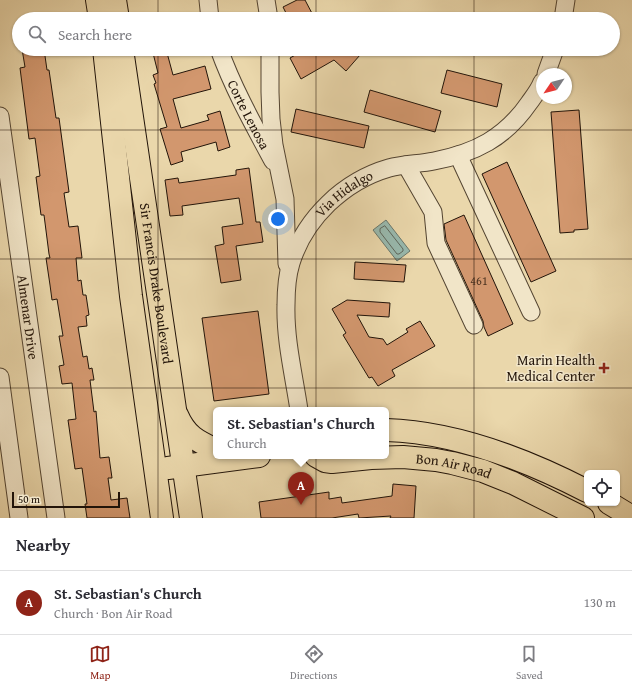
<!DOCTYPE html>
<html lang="en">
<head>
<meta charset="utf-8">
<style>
	:root { --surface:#fff; --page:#f2f2f3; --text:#2b2b33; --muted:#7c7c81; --line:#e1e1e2; --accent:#8f2418 }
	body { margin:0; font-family:"Gentium Book Plus",serif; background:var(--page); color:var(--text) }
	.controls { position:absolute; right:12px; bottom:12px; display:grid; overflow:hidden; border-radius:6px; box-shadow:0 1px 3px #0004 }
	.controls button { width:36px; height:36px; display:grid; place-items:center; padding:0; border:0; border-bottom:1px solid var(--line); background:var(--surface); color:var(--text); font:20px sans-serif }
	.compass { position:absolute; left:536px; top:68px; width:36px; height:36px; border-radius:50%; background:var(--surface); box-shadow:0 1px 3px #0004; rotate:235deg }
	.scale { position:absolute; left:12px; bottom:10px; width:108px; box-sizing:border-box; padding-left:4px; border:2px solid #221409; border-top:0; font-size:11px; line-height:14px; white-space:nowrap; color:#221409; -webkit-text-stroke:3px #f1e5c8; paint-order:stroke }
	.you { position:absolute; left:278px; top:219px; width:14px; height:14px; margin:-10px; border:3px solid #fff; border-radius:50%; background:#1a73e8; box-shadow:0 0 0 6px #1a73e833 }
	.badge { display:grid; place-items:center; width:26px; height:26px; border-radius:50%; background:var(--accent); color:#fff; font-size:13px; font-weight:700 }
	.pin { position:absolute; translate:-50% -33px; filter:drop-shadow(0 1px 2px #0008) }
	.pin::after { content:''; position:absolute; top:21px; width:14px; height:12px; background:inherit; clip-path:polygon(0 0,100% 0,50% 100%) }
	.popup { position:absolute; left:213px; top:407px; width:176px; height:52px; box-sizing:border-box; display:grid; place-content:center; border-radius:6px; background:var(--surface); filter:drop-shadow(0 1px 3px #0005); font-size:13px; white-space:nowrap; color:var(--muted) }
	.popup b { font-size:15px; color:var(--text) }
	.popup::after { content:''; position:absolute; left:50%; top:100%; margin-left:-8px; border:8px solid transparent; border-top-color:var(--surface) }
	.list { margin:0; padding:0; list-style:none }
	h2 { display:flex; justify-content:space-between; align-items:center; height:52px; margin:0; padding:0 16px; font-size:17px }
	h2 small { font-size:13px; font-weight:400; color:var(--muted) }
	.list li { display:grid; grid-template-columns:26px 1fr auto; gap:12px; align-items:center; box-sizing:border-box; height:64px; padding:0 16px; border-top:1px solid var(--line) }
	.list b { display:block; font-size:15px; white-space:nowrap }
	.list p { margin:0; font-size:13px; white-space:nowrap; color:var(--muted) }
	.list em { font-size:13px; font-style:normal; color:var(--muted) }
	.icon { flex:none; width:22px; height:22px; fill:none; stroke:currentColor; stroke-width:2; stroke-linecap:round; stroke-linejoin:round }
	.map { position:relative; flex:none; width:632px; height:518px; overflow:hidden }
	.search { position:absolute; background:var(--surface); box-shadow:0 1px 3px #0004; left:12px; right:12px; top:12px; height:44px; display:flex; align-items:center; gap:10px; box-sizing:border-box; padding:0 14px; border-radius:22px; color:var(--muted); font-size:15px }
	.sheet { height:116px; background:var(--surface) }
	nav { display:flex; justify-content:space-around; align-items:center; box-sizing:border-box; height:56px; border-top:1px solid var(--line); background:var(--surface); font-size:11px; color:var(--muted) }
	nav a { display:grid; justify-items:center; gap:2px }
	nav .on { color:var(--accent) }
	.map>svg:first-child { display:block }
</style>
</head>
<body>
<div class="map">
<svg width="632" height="518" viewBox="0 0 632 518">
	<rect width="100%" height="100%" fill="#ead7ab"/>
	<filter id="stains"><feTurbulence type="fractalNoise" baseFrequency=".005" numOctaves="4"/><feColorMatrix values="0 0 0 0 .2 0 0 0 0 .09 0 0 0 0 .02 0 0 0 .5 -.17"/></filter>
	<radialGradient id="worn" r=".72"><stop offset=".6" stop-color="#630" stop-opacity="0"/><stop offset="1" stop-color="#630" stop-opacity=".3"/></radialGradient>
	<path fill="#98b9ae" stroke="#69776c" d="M386,220l24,31 -13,10 -24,-31z"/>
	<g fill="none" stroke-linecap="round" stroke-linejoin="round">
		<path stroke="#5d665c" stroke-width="1" d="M385,226l18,23v2l-4,3h-2l-17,-22v-3z"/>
	</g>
	<g fill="#d2976e" stroke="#221409">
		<path d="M297,0h8l10,19h-26l-6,-12z"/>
		<path d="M22,49h22l3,21h2l7,48h3l10,74 -5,1 5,34 9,-1 4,32h-6l2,23 3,-1 2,15h3l3,20 -3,1 1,10 -9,1 5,30 4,-1 2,13 3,-1 2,12h-4l4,32 2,-1 4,47 9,-1 3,21h-4l3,22 16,-2 3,20h-43l-2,-14h2l-5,-36 -7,1 -7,-49 8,-1 -4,-36 -10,1 -3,-18 5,-1 -5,-29h4l-6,-37 -5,1 -2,-15 -4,-27h4l-1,-4 -5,-39h-3l-5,-38 4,-1 -5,-38 -6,1 -9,-71 5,-1z"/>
		<path d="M152,49h14l7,26 32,-9 6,23 -38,10 8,29 28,-8 -2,-5 13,-4 10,36 -12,4 -2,-9 -35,10 2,9 -12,4 -11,-36 7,-2 -13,-43 2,-1 -3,-8 5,-2z"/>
		<path d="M306,49h49h-1l6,6 -14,16 -12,-11 -33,19 -11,-21z"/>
		<path d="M447,70l55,14 -5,23 -56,-14z"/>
		<path d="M370,90l71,21 -6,21 -71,-20z"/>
		<path d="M296,109l73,17 -5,22 -73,-16z"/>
		<path d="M579,110l9,119 -14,1v2l-14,1 -9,-121z"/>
		<path d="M507,162l49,109 -25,11 -49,-108z"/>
		<path d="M249,168l7,54h4l3,20 -27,4 5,34 -20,3 -6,-37 9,-2 -2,-17 21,-3 -4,-26 -57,8 1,9 -13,1 -5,-36 13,-2 1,5 57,-8v-5z"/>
		<path d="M464,215l49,109 -25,12 -4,-9 -1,-6 -37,-81 -2,-16z"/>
		<path d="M355,262l51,3 -2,17 -50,-3z"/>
		<path d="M347,300l43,3 -1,14 -32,-2 12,22 14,2 4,6 21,-13 -2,-3 14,-8 15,25 -43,24 3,6 -17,10 -6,-9 -3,1 -26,-43 3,-2 -14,-24z"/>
		<path d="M258,311l11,83 -55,7 -12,-83z"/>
		<path d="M393,484l23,2 -2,32h-24l1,-2 -32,2 -1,-4 -26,4h-71l-2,-16 70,-10v7l12,-2 1,6 50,-7z"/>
	</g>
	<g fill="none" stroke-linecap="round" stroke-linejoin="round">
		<defs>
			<g id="minor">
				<path d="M208,0l2,19"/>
				<path d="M266,0l3,19"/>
				<path d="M563,19l3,-19"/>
				<path id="s1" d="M219,49c14,39 34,75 54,112"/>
				<path d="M270,49v43l1,27 3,26 11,54 2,65"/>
				<path d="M546,74l9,-25"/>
				<path id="s2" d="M0,116l56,402"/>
				<path d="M458,155l73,157"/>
				<path d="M406,165l27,47 3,31 38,82"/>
				<path d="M0,377l19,141"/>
				<path id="s3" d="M299,410c-5,-34 -14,-70 -13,-105 0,-14 1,-29 5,-42 14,-45 53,-82 98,-95 14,-4 30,-4 45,-7 41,-8 71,-23 95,-58 5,-7 10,-13 13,-21"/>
			</g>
			<g id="major">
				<path d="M97,0l3,19"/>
				<path d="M115,0l3,19"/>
				<path d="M104,49l27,247 31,222"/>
				<path id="s4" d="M122,49l69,469"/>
				<path d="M177,415c9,21 20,26 39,35"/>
				<path d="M386,430c70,2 139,29 201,61"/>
				<path id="s5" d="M316,456l9,5 7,1 39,-4 32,-1 33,3 16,3 31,8 30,12 70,35"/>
				<path d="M168,468l91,-12"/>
				<path d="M609,503l23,14"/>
			</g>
		</defs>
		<use href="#minor" stroke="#544532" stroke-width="19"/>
		<use href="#major" stroke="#221409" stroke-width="24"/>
		<use href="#minor" stroke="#f1e5c8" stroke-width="17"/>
		<use href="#major" stroke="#ead7ab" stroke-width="22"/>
	</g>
	<path fill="none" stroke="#221409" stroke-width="1" stroke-opacity="0.55" d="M158,0v19M316,0v19M474,0v19M158,49v469M316,49v469M474,49v469M0,130h632M0,259h632M0,388h632"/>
	<path fill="#8f2418" stroke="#f1e5c8" stroke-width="1.5" d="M602 362h4v4h4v4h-4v4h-4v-4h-4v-4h4z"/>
	<g text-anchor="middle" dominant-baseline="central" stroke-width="3" stroke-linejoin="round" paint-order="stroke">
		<g font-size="12" fill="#4e3522">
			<text x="479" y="280">461</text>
		</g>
		<g font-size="14" fill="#221409" stroke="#f1e5c8">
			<text stroke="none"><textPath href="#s1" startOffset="72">Corte Lenosa</textPath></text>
			<text stroke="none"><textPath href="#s3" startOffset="238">Via Hidalgo</textPath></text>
			<text stroke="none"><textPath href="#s4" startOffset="237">Sir Francis Drake Boulevard</textPath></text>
			<text stroke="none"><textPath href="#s2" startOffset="203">Almenar Drive</textPath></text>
			<text stroke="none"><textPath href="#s5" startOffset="140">Bon Air Road</textPath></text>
		</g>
		<g font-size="14" fill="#221409" stroke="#f1e5c8" text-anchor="end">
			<text x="595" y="360">Marin Health<tspan x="595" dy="16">Medical Center</tspan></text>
		</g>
	</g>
	<rect width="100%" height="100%" filter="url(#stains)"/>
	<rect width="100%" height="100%" fill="url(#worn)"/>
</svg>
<div class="controls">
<button><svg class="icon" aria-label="locate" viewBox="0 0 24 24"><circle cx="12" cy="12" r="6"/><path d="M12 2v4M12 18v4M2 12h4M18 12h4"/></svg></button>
</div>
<svg class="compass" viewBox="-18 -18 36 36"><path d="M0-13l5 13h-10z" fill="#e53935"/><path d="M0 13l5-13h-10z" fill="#7c7c81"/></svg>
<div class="scale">50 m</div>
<div class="you"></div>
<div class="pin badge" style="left:301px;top:505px">A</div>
<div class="popup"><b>St. Sebastian's Church</b>Church</div>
<div class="search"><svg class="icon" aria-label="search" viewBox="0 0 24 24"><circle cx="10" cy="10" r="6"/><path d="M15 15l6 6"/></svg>Search here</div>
</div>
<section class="sheet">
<h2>Nearby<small></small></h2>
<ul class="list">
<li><span class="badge">A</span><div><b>St. Sebastian's Church</b><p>Church · Bon Air Road</p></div><em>130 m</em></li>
</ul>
</section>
<nav>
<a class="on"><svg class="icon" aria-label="map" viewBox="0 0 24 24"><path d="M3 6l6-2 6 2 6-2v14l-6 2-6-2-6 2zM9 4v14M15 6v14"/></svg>Map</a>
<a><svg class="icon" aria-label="directions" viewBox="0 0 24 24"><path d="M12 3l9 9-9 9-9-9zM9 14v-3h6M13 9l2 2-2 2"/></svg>Directions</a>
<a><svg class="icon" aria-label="saved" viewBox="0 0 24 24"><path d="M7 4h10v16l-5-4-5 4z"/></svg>Saved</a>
</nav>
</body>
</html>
